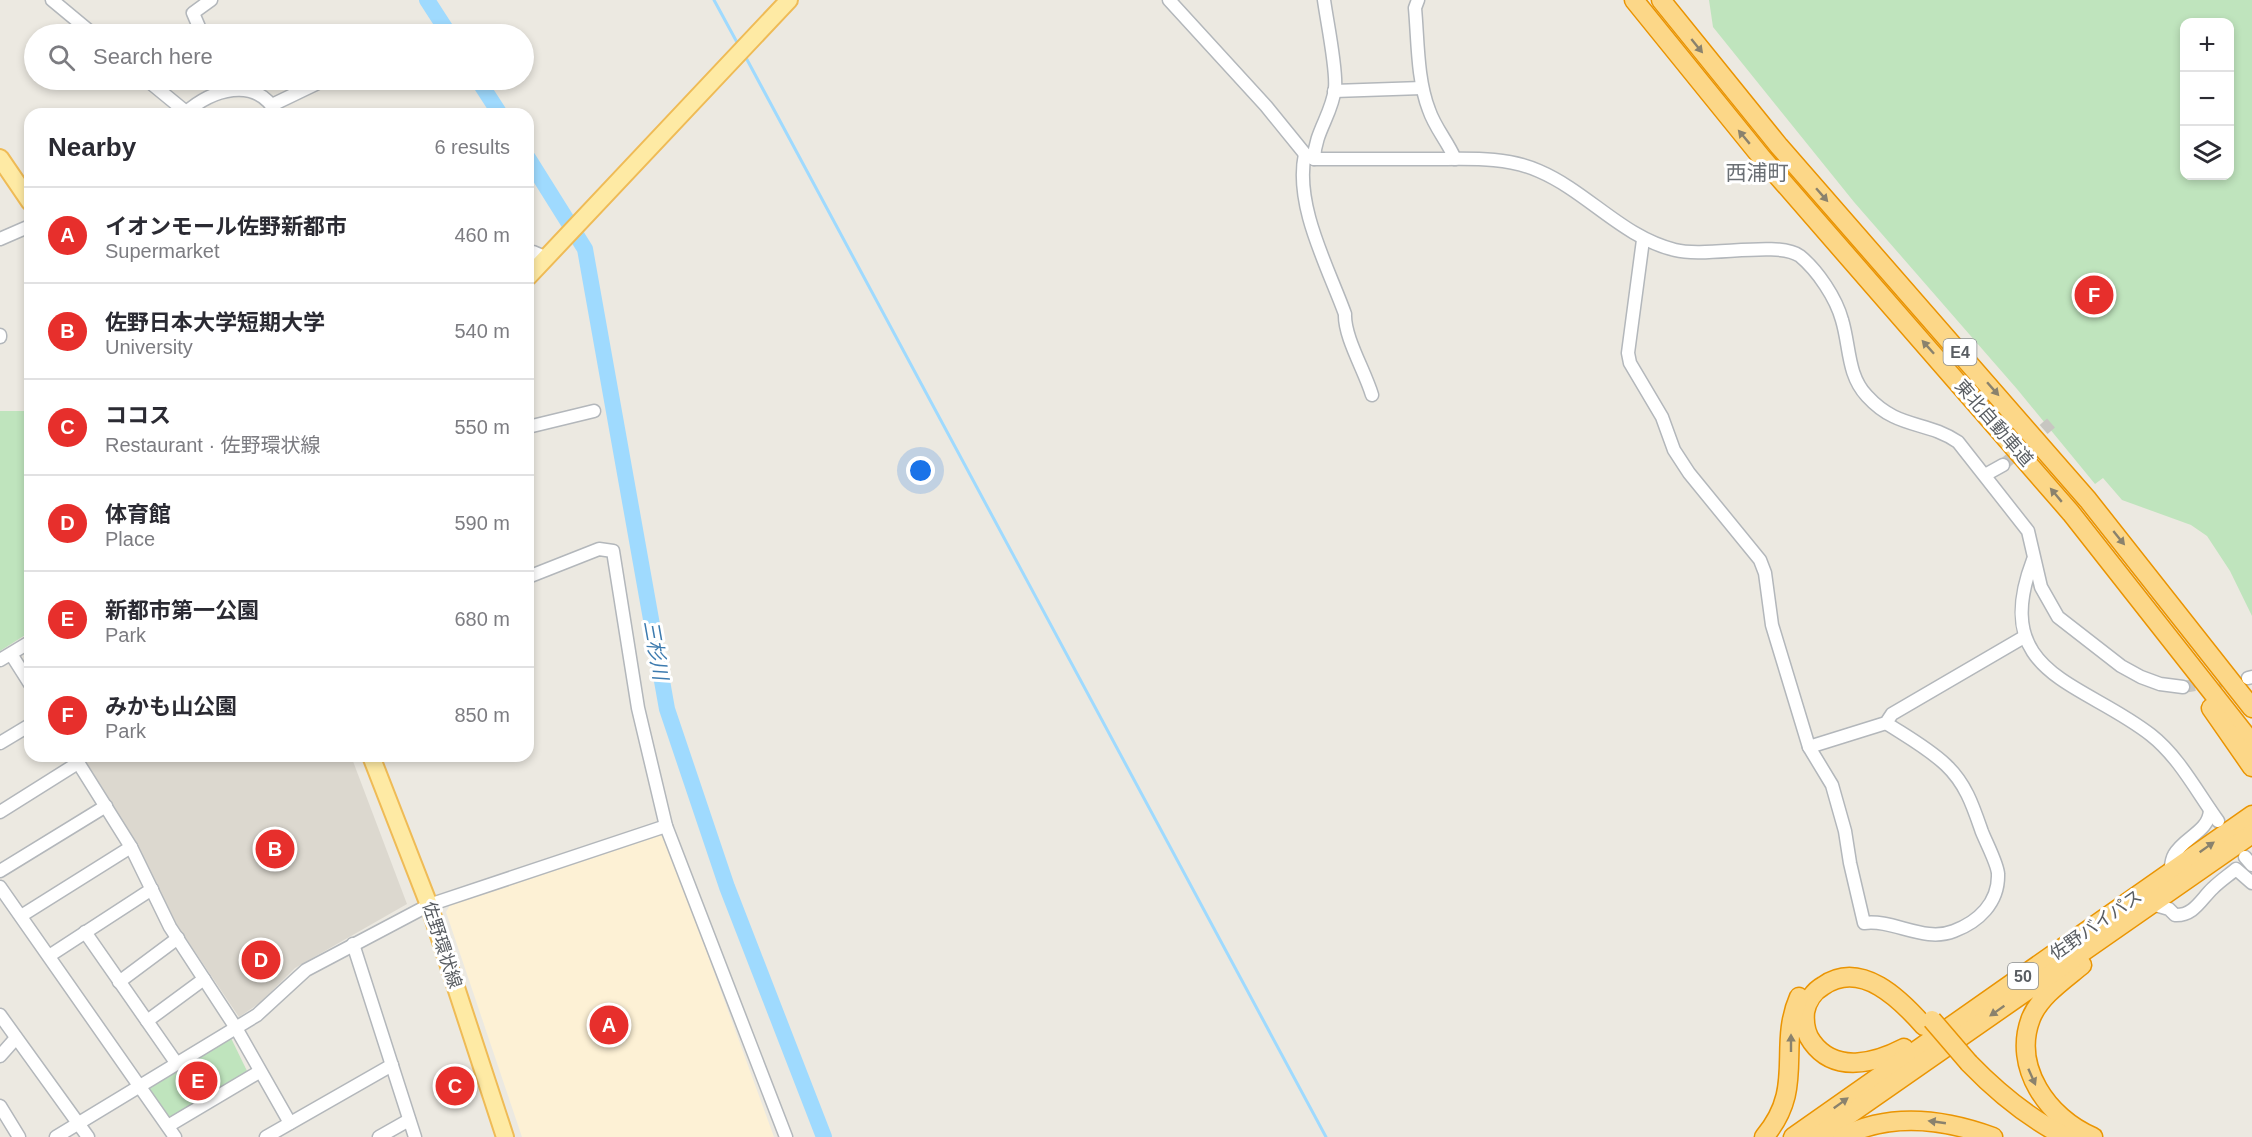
<!DOCTYPE html>
<html lang="en">
<head>
<meta charset="utf-8">
<style>
	:root { --surface:#fff; --page:#f7f7f7; --text:#2b2b33; --muted:#7c7c81; --line:#e1e1e2; --accent:#e72f2c }
	body { margin:0; font-family:Arial,"Noto Sans JP",sans-serif; background:var(--page); color:var(--text) }
	.controls { position:absolute; right:18px; top:18px; display:grid; overflow:hidden; border-radius:12px; box-shadow:0 3px 9px #0003 }
	.controls button { width:54px; height:54px; display:grid; place-items:center; padding:0; border:0; border-bottom:2px solid var(--line); background:var(--surface); color:var(--text); font:30px sans-serif }
	.you { position:absolute; left:921px; top:471px; width:21px; height:21px; margin:-15px; border:4px solid #fff; border-radius:50%; background:#1a73e8; box-shadow:0 0 0 9px #1a73e833 }
	.badge { display:grid; place-items:center; width:39px; height:39px; border-radius:50%; background:var(--accent); color:#fff; font-size:20px; font-weight:700 }
	.pin { position:absolute; translate:-50% -50%; border:3px solid #fff; box-shadow:0 2px 6px #0006 }
	.list { margin:0; padding:0; list-style:none }
	h2 { display:flex; justify-content:space-between; align-items:center; height:78px; margin:0; padding:0 24px; font-size:26px }
	h2 small { font-size:20px; font-weight:400; color:var(--muted) }
	.list li { display:grid; grid-template-columns:39px 1fr auto; gap:18px; align-items:center; box-sizing:border-box; height:96px; padding:0 24px; border-top:2px solid var(--line) }
	.list b { display:block; font-size:22px; white-space:nowrap }
	.list p { margin:0; font-size:20px; white-space:nowrap; color:var(--muted) }
	.list em { font-size:20px; font-style:normal; color:var(--muted) }
	.icon { flex:none; width:33px; height:33px; fill:none; stroke:currentColor; stroke-width:2; stroke-linecap:round; stroke-linejoin:round }
	.map { position:relative; flex:none; width:2252px; height:1137px; overflow:hidden }
	.search { position:absolute; background:var(--surface); box-shadow:0 3px 9px #0003; left:24px; top:24px; width:510px; height:66px; display:flex; align-items:center; gap:15px; box-sizing:border-box; padding:0 21px; border-radius:33px; color:var(--muted); font-size:22px }
	.panel { position:absolute; background:var(--surface); box-shadow:0 3px 9px #0003; left:24px; top:108px; width:510px; height:654px; border-radius:18px }
	.map>svg:first-child { display:block }
</style>
</head>
<body>
<div class="map">
<svg width="2252" height="1137" viewBox="0 0 2252 1137">
	<rect width="100%" height="100%" fill="#ece9e1"/>
	<path fill="#fdf1d5" d="M654,834l11,3 109,300h-252l-76,-225 4,-7z"/>
	<path fill="#dcd8cf" d="M81,756h270l56,148 -112,64 -34,34 -22,15 -62,-92 -41,-83z"/>
	<g fill="#bfe4bd" fill-rule="evenodd">
		<path d="M1709,0h543v616l-22,-45 -23,-35 -16,-11 -69,-25 -19,-22 -8,6 -78,-95 -163,-187 -141,-175zM2230,22v154h-46v-154z"/>
		<path d="M0,411h30v221l-30,19z"/>
		<path d="M230,1036l18,37 -78,45 -21,-30z"/>
	</g>
	<g fill="none" stroke-linecap="round" stroke-linejoin="round">
		<g stroke="#9fdafe" stroke-width="3">
			<path d="M714,0l25,46"/>
			<path d="M744,54l582,1083"/>
		</g>
		<g stroke="#9fdafe" stroke-width="16">
			<path d="M427,0l22,34"/>
			<path d="M478,80l22,34"/>
			<path d="M528,158l57,91 82,460 60,178 97,250"/>
		</g>
		<g stroke="#c7c6c1" stroke-width="12" stroke-dasharray="12 6" stroke-linecap="butt">
			<path d="M2003,465l48,-42"/>
			<path d="M2183,687l52,-8"/>
		</g>
		<defs>
			<g id="minor">
				<path d="M52,0l41,34"/>
				<path d="M1169,0l97,106 39,48 9,5c39,0 79,0 118,0 35,0 74,-3 107,12 49,21 83,66 136,79 31,8 103,-10 125,6 18,15 36,42 42,64 8,26 5,55 25,76 31,34 59,24 91,46l70,89 13,56 17,30 63,49 20,11 19,7 23,3"/>
				<path d="M1418,0l-3,8c3,33 2,71 14,102 6,18 19,32 26,49"/>
				<path d="M202,34l-9,-21 18,-13"/>
				<path d="M147,80l39,32"/>
				<path d="M1334,91l88,-3"/>
				<path d="M272,105l52,-25"/>
				<path d="M184,114c27,-24 72,-40 93,0"/>
				<path d="M1305,154c-11,51 23,113 40,160 -1,23 20,57 27,81"/>
				<path d="M1314,159c1,-28 18,-44 21,-71 2,-19 -8,-66 -11,-88"/>
				<path d="M0,239l30,-13"/>
				<path d="M1643,240l-15,113 2,10 32,54 12,33 15,23 71,87 5,13 7,52 37,122 23,38 13,46 5,32 14,60c30,-4 60,20 90,8 24,-9 45,-28 44,-57 0,-9 -12,-32 -16,-42 -9,-26 -16,-48 -36,-67 -18,-17 -40,-29 -60,-42"/>
				<path d="M528,253l5,-1 14,6"/>
				<path d="M0,335v2"/>
				<path d="M528,427l66,-16"/>
				<path d="M1985,475l18,-10"/>
				<path d="M2033,560c-44,115 49,121 118,175 28,22 46,57 67,86"/>
				<path d="M528,577l71,-28 14,2 25,157 28,118 120,311"/>
				<path d="M11,654l19,30"/>
				<path d="M0,660l30,-18"/>
				<path d="M2248,678l4,-1"/>
				<path d="M0,743l30,-18"/>
				<path d="M1809,747l77,-24 6,-9 132,-77"/>
				<path d="M74,756l57,91 39,80 66,101 54,95"/>
				<path d="M0,812l78,-49"/>
				<path d="M2245,857l7,8"/>
				<path d="M0,871l106,-65"/>
				<path d="M2170,874c1,-7 1,-14 4,-19 10,-18 35,-23 36,-45"/>
				<path d="M0,887l175,250"/>
				<path d="M2152,904l17,5 6,6c19,1 26,-16 38,-27 7,-7 16,-13 23,-19l16,14"/>
				<path d="M21,916l110,-69"/>
				<path d="M85,932l92,132"/>
				<path d="M353,944l62,193"/>
				<path d="M49,956l103,-67"/>
				<path d="M119,982l59,-44"/>
				<path d="M0,1015l88,122"/>
				<path d="M147,1021l57,-42"/>
				<path d="M0,1056l16,-18"/>
				<path d="M0,1106l19,31"/>
				<path d="M168,1126l91,-54"/>
				<path d="M56,1137l201,-122 49,-45 123,-65 237,-79"/>
				<path d="M266,1137l126,-72"/>
				<path d="M379,1137l30,-17"/>
			</g>
			<g id="major">
				<path d="M0,158l30,44"/>
				<path d="M528,277l261,-277"/>
				<path d="M371,756l58,149 76,232"/>
			</g>
			<g id="highway">
				<path d="M1634,0l128,158 309,355 181,230"/>
				<path d="M1661,0l118,146 309,354 164,208"/>
				<path d="M2211,708l41,59"/>
				<path d="M2082,965c-18,15 -42,31 -51,53 -19,49 17,100 62,119"/>
				<path d="M1904,1048c-29,15 -69,26 -92,-6 -6,-8 -8,-19 -7,-30 2,-11 9,-21 18,-26 38,-27 78,14 101,40"/>
				<path d="M1969,1063c29,30 59,55 97,74"/>
				<path d="M1764,1137c42,-49 13,-90 35,-140"/>
				<path d="M1793,1137l459,-322"/>
				<path d="M1817,1137l435,-303"/>
				<path d="M1842,1137c48,-25 102,-18 151,0"/>
			</g>
		</defs>
		<use href="#minor" stroke="#b3b7bb" stroke-width="15"/>
		<use href="#major" stroke="#efbb56" stroke-width="20"/>
		<use href="#highway" stroke="#ea9402" stroke-width="21"/>
		<use href="#minor" stroke="#fff" stroke-width="12"/>
		<use href="#major" stroke="#feeaa4" stroke-width="16"/>
		<use href="#highway" stroke="#fcd788" stroke-width="18"/>
		<defs>
			<path id="highway-bridge" d="M1932,1020l37,43"/>
		</defs>
		<use href="#highway-bridge" stroke="#ea9402" stroke-width="21" stroke-linecap="butt"/>
		<use href="#highway-bridge" stroke="#fcd788" stroke-width="18"/>
	</g>
	<defs><path id="oneway-solid" d="M-6-.8H1V-3.2L6.5 0L1 3.2V.8H-6Z" transform="scale(1.5)"/></defs>
	<g fill="#8a826d">
		<use href="#oneway-solid" transform="translate(1697 46) rotate(51)"/>
		<use href="#oneway-solid" transform="translate(1744 137) rotate(-130)"/>
		<use href="#oneway-solid" transform="translate(1822 195) rotate(49)"/>
		<use href="#oneway-solid" transform="translate(1928 347) rotate(-132)"/>
		<use href="#oneway-solid" transform="translate(1993 389) rotate(49)"/>
		<use href="#oneway-solid" transform="translate(2056 495) rotate(-130)"/>
		<use href="#oneway-solid" transform="translate(2119 538) rotate(51)"/>
		<use href="#oneway-solid" transform="translate(2207 847) rotate(-35)"/>
		<use href="#oneway-solid" transform="translate(1997 1011) rotate(145)"/>
		<use href="#oneway-solid" transform="translate(1791 1043) rotate(-90)"/>
		<use href="#oneway-solid" transform="translate(2032 1077) rotate(66)"/>
		<use href="#oneway-solid" transform="translate(1841 1103) rotate(-36)"/>
		<use href="#oneway-solid" transform="translate(1937 1122) rotate(-172)"/>
	</g>
	<g text-anchor="middle" dominant-baseline="central" stroke-width="6" stroke-linejoin="round" paint-order="stroke">
		<g fill="#fff" stroke="#8b8e91" stroke-width="1.5">
			<rect x="1943.5" y="339" width="33" height="26" rx="4.5"/>
			<rect x="2008" y="963" width="30" height="26" rx="4.5"/>
		</g>
		<g font-size="16" font-weight="bold" fill="#595d62">
			<text x="1960" y="352">E4</text>
			<text x="2023" y="976">50</text>
		</g>
		<g font-size="18" fill="#595d62" stroke="#fff">
			<text transform="translate(1994 423) rotate(49)">東北自動車道</text>
			<text transform="translate(2096 925) rotate(-35)">佐野バイパス</text>
			<text transform="translate(442 945) rotate(72)">佐野環状線</text>
		</g>
		<g font-size="20" font-style="italic" fill="#3d7baf" stroke="#fff">
			<text transform="translate(656 650) rotate(80)">三杉川</text>
		</g>
		<g font-size="21" fill="#6a6f74" stroke="#fff">
			<text x="1757" y="172">西浦町</text>
		</g>
	</g>
</svg>
<div class="controls">
<button>+</button>
<button>−</button>
<button><svg class="icon" aria-label="layers" viewBox="0 0 24 24"><path d="M12 4l9 5-9 5-9-5zM3 14l9 5 9-5"/></svg></button>
</div>
<div class="you"></div>
<div class="pin badge" style="left:609px;top:1025px">A</div>
<div class="pin badge" style="left:275px;top:849px">B</div>
<div class="pin badge" style="left:455px;top:1086px">C</div>
<div class="pin badge" style="left:261px;top:960px">D</div>
<div class="pin badge" style="left:198px;top:1081px">E</div>
<div class="pin badge" style="left:2094px;top:295px">F</div>
<div class="search"><svg class="icon" aria-label="search" viewBox="0 0 24 24"><circle cx="10" cy="10" r="6"/><path d="M15 15l6 6"/></svg>Search here</div>
<section class="panel">
<h2>Nearby<small>6 results</small></h2>
<ul class="list">
<li><span class="badge">A</span><div><b>イオンモール佐野新都市</b><p>Supermarket</p></div><em>460 m</em></li>
<li><span class="badge">B</span><div><b>佐野日本大学短期大学</b><p>University</p></div><em>540 m</em></li>
<li><span class="badge">C</span><div><b>ココス</b><p>Restaurant · 佐野環状線</p></div><em>550 m</em></li>
<li><span class="badge">D</span><div><b>体育館</b><p>Place</p></div><em>590 m</em></li>
<li><span class="badge">E</span><div><b>新都市第一公園</b><p>Park</p></div><em>680 m</em></li>
<li><span class="badge">F</span><div><b>みかも山公園</b><p>Park</p></div><em>850 m</em></li>
</ul>
</section>
</div>
</body>
</html>
